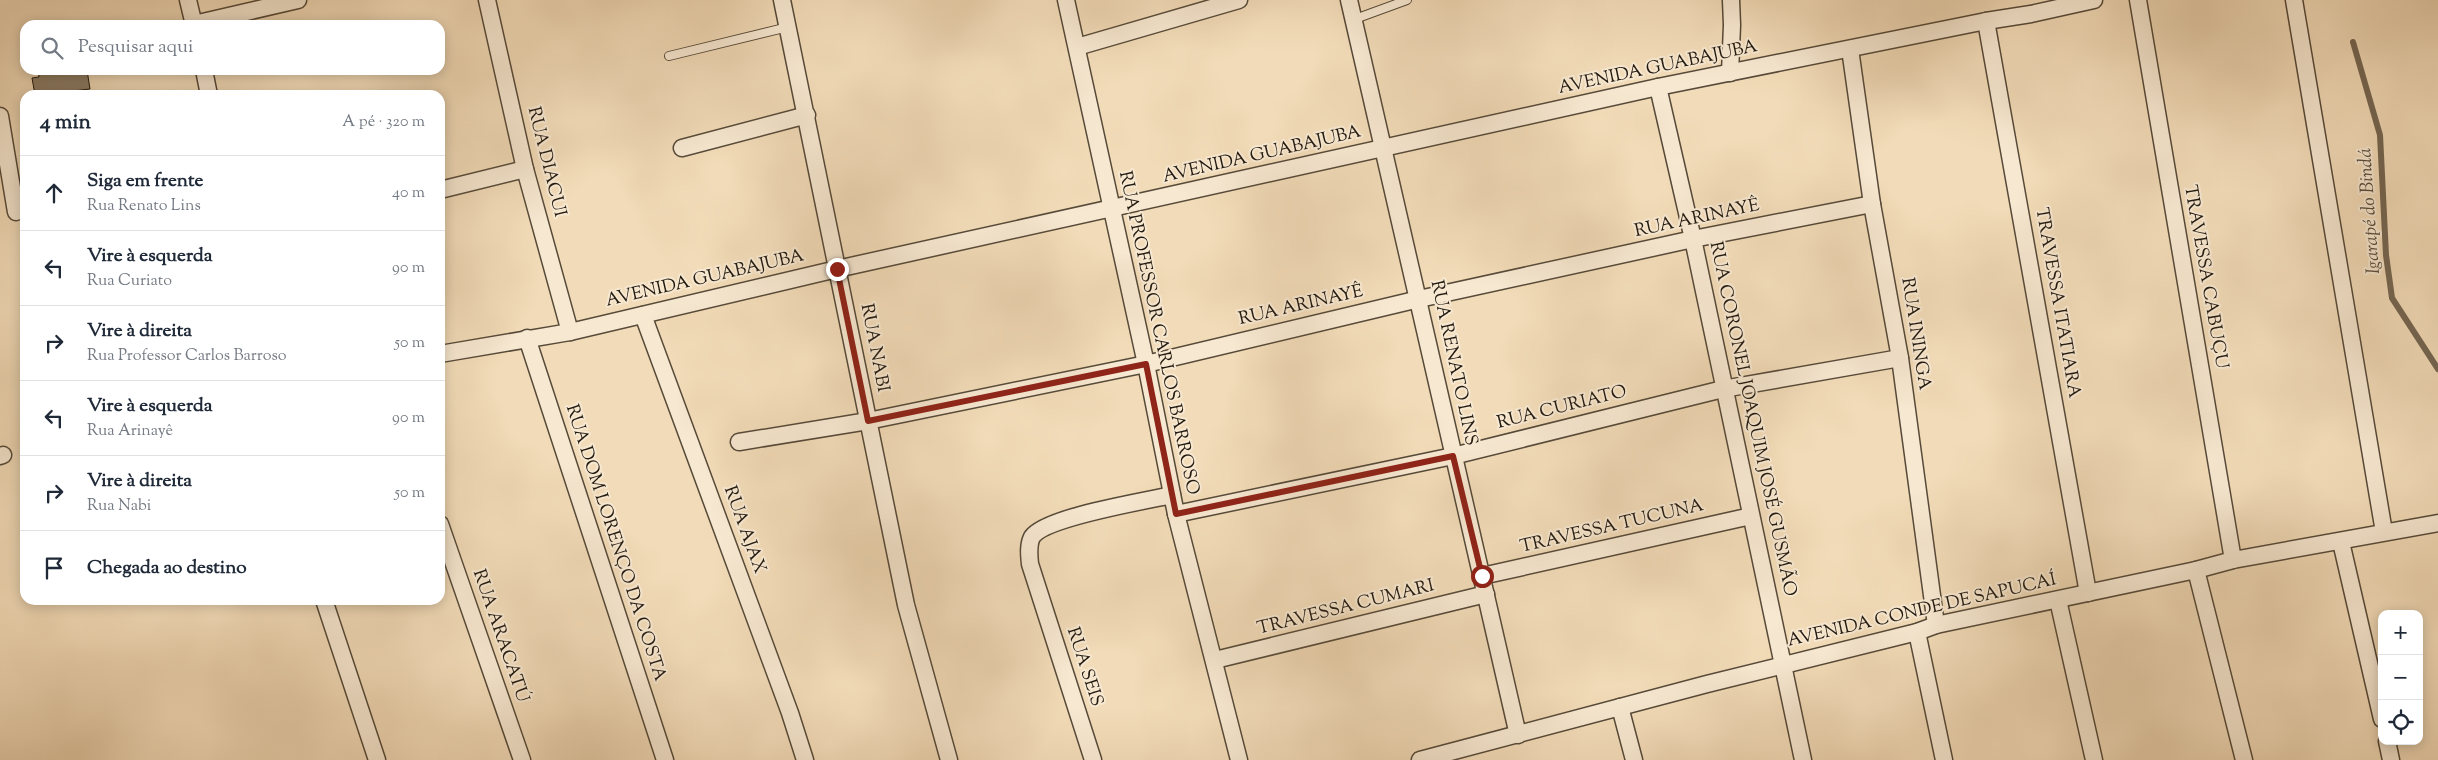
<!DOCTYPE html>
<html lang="pt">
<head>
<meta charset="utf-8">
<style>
	:root { --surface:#fff; --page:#f2f2f3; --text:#1f2937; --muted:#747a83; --line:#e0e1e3 }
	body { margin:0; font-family:"Sorts Mill Goudy",serif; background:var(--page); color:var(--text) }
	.controls { position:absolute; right:15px; bottom:15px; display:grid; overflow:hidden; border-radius:10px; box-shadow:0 2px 12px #0003 }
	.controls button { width:45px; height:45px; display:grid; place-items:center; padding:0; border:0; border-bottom:1px solid var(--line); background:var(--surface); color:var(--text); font:25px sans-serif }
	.stop { position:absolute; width:15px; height:15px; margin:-11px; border:4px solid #8f2418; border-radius:50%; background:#fff }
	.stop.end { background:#8f2418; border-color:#fff; box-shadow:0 1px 5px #0008 }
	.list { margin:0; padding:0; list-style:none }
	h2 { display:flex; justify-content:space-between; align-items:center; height:65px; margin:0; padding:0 20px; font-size:21px }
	h2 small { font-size:16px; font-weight:400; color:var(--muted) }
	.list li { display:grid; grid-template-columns:32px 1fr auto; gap:15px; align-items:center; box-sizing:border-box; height:75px; padding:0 20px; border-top:1px solid var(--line) }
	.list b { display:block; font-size:19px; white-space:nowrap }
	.list p { margin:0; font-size:16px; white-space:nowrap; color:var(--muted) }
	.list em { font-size:16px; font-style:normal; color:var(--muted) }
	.icon { flex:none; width:28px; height:28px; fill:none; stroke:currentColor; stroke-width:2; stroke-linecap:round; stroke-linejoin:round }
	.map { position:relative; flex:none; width:2438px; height:760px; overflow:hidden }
	.search { position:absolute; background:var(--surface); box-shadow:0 2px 12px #0003; left:20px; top:20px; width:425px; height:55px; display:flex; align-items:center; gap:12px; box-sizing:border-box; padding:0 18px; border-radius:15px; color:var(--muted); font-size:19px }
	.panel { position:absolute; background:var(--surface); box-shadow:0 2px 12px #0003; left:20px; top:90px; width:425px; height:515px; border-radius:15px }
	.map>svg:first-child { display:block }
</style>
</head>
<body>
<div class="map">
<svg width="2438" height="760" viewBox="0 0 2438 760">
	<rect width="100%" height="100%" fill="#f2dbb8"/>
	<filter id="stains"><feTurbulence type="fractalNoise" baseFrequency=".004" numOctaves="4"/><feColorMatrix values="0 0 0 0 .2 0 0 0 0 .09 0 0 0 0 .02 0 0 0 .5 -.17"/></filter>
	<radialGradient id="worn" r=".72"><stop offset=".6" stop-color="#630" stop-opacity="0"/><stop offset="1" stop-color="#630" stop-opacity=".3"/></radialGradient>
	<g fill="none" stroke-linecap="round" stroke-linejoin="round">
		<path stroke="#746652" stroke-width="6" d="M2353,42l27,93 6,120 6,43 46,71"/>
	</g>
	<path fill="#8e7e67" stroke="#22190f" d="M38,70h49l3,19 -17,2v4h-38l-3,-17 7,-1z"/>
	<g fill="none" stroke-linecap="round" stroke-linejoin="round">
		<defs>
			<g id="lane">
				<path d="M1355,19l52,-19"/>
				<path d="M669,56l119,-29"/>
			</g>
			<g id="street">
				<path d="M188,0l6,25"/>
				<path d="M487,0l38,169 45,163"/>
				<path d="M782,0l124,605 43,155"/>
				<path d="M1066,0l80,364 30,150 63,246"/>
				<path d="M1349,0l169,735"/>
				<path d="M2138,0l95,560"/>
				<path d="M2294,0l90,532"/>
				<path d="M1986,21l102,572"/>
				<path d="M194,24l104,-24"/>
				<path d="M1077,47l162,-47"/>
				<path d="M1850,49l22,155 28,154 36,267"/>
				<path d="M204,70l5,25"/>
				<path d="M1730,73l2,-48 -1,-25"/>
				<path d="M1658,87l35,152 110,521"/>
				<path d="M0,116l16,96"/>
				<path d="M682,148l125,-33"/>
				<path d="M440,190l85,-21"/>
				<path d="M643,315l147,398 15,47"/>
				<path d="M527,338l138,422"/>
				<path d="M440,354l130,-22 267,-63 821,-182 328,-66 45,-7 63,-14"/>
				<path d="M739,442l129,-21 278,-57 273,-65 274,-60 179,-35"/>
				<path d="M0,456l3,-1"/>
				<path d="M1176,514l277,-58 270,-67 177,-31"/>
				<path d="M440,524l82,236"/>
				<path d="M2341,542l41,177"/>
				<path d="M2196,570l48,190"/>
				<path d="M1482,576l269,-60"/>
				<path d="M324,600l53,160"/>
				<path d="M2058,600l36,160"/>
				<path d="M1917,632l27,128"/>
				<path d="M1215,660l271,-66"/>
				<path d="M1620,707l14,53"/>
				<path d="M2387,741l4,19"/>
				<path d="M1093,760l-63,-196c-1,-9 -2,-19 2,-27 13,-20 114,-36 140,-42"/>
				<path d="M1420,760l287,-76 210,-52 19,-7 260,-55 37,-10 205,-37"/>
			</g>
		</defs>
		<use href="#lane" stroke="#564a39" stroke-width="10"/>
		<use href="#street" stroke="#564a39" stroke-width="19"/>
		<use href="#lane" stroke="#f7e8d1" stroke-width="8"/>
		<use href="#street" stroke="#f7e8d1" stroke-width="16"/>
	</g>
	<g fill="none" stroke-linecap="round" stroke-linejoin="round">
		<path stroke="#8f2418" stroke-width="6" d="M837,269l31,152 278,-57 30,150 277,-58 29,120"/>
	</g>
	<g text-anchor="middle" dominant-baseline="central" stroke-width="4" stroke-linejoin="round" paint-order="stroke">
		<g font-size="18" fill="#22190f" stroke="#f7e8d1">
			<text transform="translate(1658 68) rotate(-12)">AVENIDA GUABAJUBA</text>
			<text transform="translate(1262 155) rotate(-13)">AVENIDA GUABAJUBA</text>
			<text transform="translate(546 162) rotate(76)">RUA DIACUI</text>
			<text transform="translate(1697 219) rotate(-12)">RUA ARINAYÊ</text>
			<text transform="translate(2205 277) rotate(80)">TRAVESSA CABUÇU</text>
			<text transform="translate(705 279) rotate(-13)">AVENIDA GUABAJUBA</text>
			<text transform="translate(2057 303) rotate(80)">TRAVESSA ITATIARA</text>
			<text transform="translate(1301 306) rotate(-13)">RUA ARINAYÊ</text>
			<text transform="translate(1158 333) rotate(78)">RUA PROFESSOR CARLOS BARROSO</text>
			<text transform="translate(1915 334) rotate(81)">RUA ININGA</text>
			<text transform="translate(874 348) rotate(79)">RUA NABI</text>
			<text transform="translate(1453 363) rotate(78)">RUA RENATO LINS</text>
			<text transform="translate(1562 408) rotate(-14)">RUA CURIATO</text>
			<text transform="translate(1752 419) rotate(78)">RUA CORONEL JOAQUIM JOSÉ GUSMÃO</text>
			<text transform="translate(1612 527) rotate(-13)">TRAVESSA TUCUNA</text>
			<text transform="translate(744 530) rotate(70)">RUA AJAX</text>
			<text transform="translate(615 543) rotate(72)">RUA DOM LORENÇO DA COSTA</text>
			<text transform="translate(1346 608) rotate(-14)">TRAVESSA CUMARI</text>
			<text transform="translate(1922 611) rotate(-13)">AVENIDA CONDE DE SAPUCAÍ</text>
			<text transform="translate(500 636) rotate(71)">RUA ARACATÚ</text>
			<text transform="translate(1084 667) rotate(72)">RUA SEIS</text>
		</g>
		<g font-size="19" font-style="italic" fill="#594c3c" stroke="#f7e8d1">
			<text transform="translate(2370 211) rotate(-94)">Igarapé do Bindá</text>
		</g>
	</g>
	<rect width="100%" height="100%" filter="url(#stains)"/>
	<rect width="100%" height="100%" fill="url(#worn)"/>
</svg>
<div class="controls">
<button>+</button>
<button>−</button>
<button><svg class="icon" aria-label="locate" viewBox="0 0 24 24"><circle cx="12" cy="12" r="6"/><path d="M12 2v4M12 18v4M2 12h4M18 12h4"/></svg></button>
</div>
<div class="stop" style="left:1482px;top:576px"></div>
<div class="stop end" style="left:837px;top:269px"></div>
<div class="search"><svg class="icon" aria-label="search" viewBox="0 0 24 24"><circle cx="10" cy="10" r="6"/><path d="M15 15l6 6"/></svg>Pesquisar aqui</div>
<section class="panel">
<h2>4 min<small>A pé · 320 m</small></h2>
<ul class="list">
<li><svg class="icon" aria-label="ahead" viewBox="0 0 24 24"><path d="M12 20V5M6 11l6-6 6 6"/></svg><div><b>Siga em frente</b><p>Rua Renato Lins</p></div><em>40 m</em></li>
<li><svg class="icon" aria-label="left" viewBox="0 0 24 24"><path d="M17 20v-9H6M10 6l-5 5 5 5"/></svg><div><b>Vire à esquerda</b><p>Rua Curiato</p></div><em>90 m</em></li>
<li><svg class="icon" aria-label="right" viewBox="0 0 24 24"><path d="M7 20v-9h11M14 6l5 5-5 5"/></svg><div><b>Vire à direita</b><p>Rua Professor Carlos Barroso</p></div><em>50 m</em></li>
<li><svg class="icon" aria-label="left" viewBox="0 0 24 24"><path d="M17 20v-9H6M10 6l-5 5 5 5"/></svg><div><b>Vire à esquerda</b><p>Rua Arinayê</p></div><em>90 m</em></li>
<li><svg class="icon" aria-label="right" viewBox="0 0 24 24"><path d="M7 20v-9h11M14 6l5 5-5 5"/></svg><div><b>Vire à direita</b><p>Rua Nabi</p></div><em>50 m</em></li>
<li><svg class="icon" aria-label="arrive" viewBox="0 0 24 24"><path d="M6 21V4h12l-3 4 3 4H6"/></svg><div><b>Chegada ao destino</b></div></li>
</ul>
</section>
</div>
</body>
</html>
